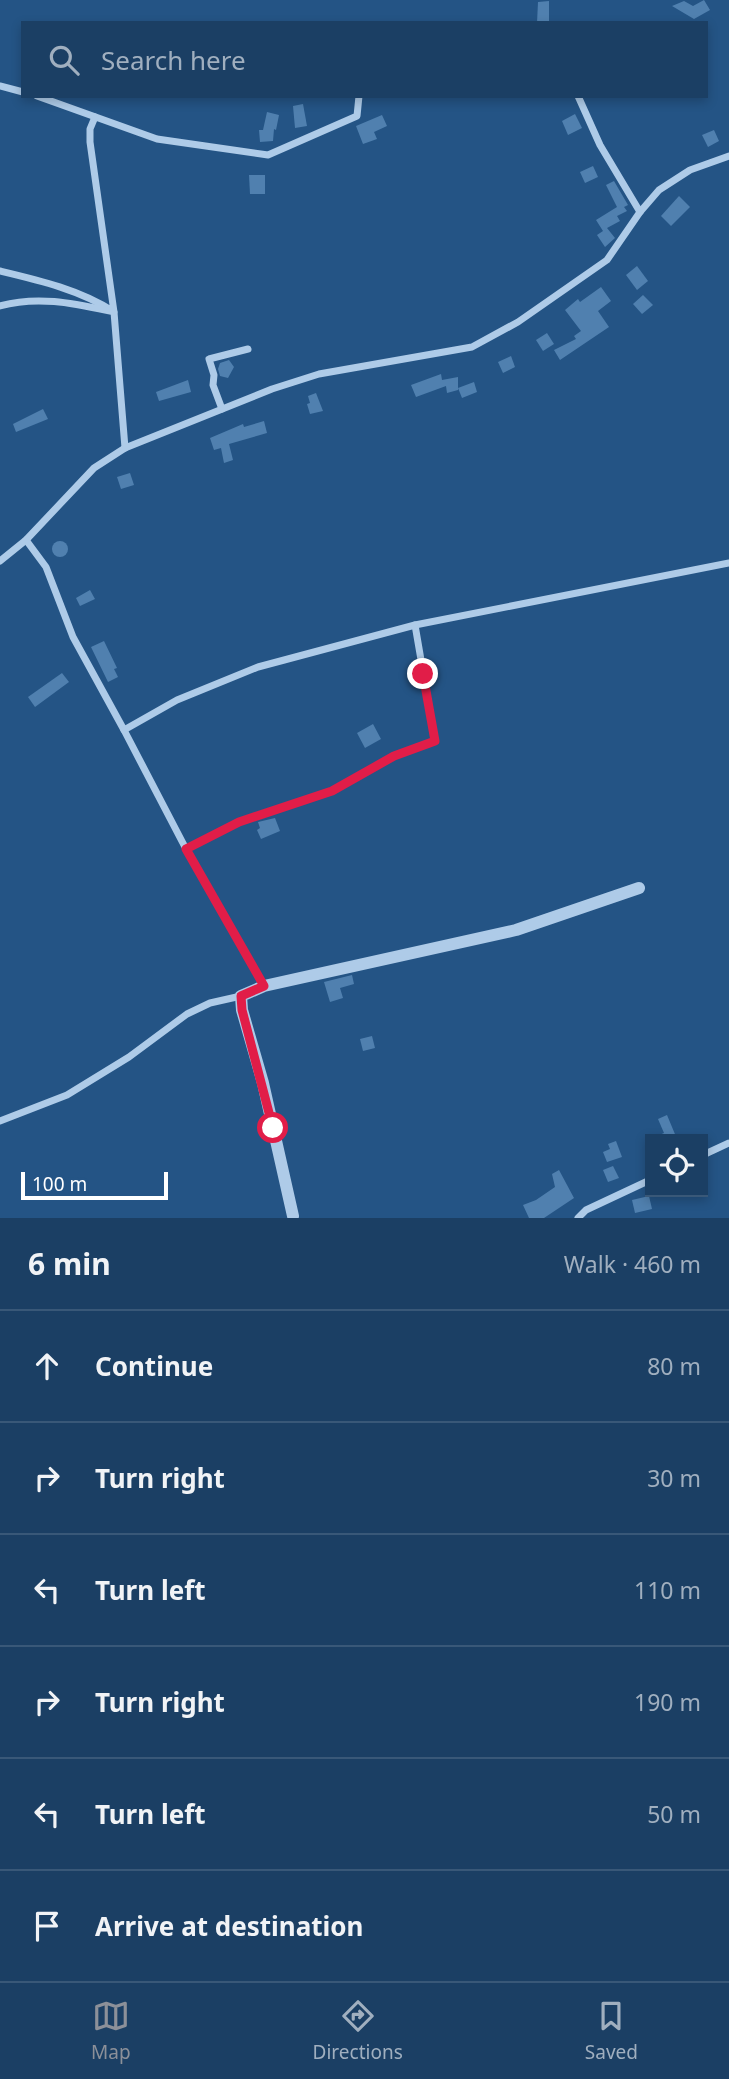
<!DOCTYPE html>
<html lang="en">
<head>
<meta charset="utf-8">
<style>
	:root { --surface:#1b3f64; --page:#24466a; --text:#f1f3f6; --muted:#a0afbf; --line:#395878; --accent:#8c9099 }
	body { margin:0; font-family:"Noto Sans",sans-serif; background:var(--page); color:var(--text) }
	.controls { position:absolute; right:21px; bottom:21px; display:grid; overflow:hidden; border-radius:0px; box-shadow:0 4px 10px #0003 }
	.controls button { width:63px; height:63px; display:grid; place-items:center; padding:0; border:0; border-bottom:2px solid var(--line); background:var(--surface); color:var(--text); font:35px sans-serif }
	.scale { position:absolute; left:21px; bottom:18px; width:147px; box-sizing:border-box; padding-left:7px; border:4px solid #fff; border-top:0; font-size:19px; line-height:24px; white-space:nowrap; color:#fff; -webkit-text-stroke:5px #245485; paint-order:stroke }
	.stop { position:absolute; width:21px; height:21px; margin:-16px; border:5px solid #e11d48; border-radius:50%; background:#fff }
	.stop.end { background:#e11d48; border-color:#fff; box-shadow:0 2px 7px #0008 }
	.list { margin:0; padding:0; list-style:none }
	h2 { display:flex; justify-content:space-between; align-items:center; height:91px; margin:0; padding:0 28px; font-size:30px }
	h2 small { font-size:23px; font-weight:400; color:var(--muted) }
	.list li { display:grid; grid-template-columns:46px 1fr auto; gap:21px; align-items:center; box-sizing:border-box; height:112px; padding:0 28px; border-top:2px solid var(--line) }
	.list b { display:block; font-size:26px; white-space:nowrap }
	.list em { font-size:23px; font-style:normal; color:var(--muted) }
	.icon { flex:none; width:38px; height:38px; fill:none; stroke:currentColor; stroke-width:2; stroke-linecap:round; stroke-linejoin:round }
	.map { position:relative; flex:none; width:729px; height:1218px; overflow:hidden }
	.search { position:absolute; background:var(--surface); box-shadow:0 4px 10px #0003; left:21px; right:21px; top:21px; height:77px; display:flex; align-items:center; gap:18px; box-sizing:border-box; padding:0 24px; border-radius:0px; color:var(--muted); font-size:26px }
	.sheet { height:763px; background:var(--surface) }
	nav { display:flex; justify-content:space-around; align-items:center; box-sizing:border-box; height:98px; border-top:2px solid var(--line); background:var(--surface); font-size:19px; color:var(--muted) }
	nav a { display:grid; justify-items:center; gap:4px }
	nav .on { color:var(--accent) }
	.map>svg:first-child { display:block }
</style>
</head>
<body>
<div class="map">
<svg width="729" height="1218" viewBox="0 0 729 1218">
	<rect width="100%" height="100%" fill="#245485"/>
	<g fill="#5080af">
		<path d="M704,0l6,10 -16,9 -22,-13 12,-5 9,5z"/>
		<path d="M549,1v22h-12l1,-21z"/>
		<path d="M303,104l4,22 -12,2 -2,-22z"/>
		<path d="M267,112l12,3 -3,15 -2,-1 -1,12 -13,1 -1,-12h4z"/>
		<path d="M575,114l7,14 -14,7 -6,-14z"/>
		<path d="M382,115l5,11 -13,6 3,7 -14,5 -7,-18z"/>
		<path d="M714,130l5,11 -11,6 -6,-12z"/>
		<path d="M593,166l5,11 -13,6 -5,-11z"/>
		<path d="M249,175h16v19h-15z"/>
		<path d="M614,181l14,24 -4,2 3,4 -10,5 3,5 -13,7 8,10 -10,9 -8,-12 6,-4 -7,-11 21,-13 -11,-22z"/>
		<path d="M679,196l11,11 -19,19 -10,-10z"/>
		<path d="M637,266l11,15 -11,9 -11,-15z"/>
		<path d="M601,287l10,14 -13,10 11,16 -49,33 -6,-10 22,-11 -2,-3 7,-5 -16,-21 13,-11 2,3z"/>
		<path d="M643,295l10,10 -11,9 -9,-10z"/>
		<path d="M547,333l7,11 -11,7 -7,-11z"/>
		<path d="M511,356l4,11 -12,6 -5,-11z"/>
		<path d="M229,360l5,7 -6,11 -8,-2 -2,-7 2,-6z"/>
		<path d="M441,374l1,6 16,-3v13l-11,3 -1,-7 -30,11 -5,-12z"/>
		<path d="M188,380l3,12 -32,9 -3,-9z"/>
		<path d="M474,382l3,10 -15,6 -4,-10z"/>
		<path d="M316,393l7,18 -13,3 -3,-10 3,-1 -2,-7z"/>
		<path d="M43,409l5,10 -32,13 -3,-8z"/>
		<path d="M264,421l3,12 -38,11 4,16 -9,3 -3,-15 -7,2 -4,-12 33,-14 1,3z"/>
		<path d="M130,473l4,12 -13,4 -4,-12z"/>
		<circle cx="60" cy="549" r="8"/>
		<path d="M90,590l5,9 -15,7 -4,-8z"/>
		<path d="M104,641l13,27 -3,1 4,8 -10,5 -17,-35z"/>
		<path d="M62,673l7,9 -34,25 -7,-10z"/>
		<path d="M373,724l8,15 -16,9 -8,-15z"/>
		<path d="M275,818l5,13 -19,8 -4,-9 3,-2 -2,-6z"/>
		<path d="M352,975l2,9 -14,4 3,10 -13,4 -6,-20z"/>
		<path d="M372,1036l3,12 -12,3 -3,-12z"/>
		<path d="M667,1115l10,24h-27l14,-6 -6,-14z"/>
		<path d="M616,1141l6,16 -15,5 -4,-10 7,-3 -2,-5z"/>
		<path d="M613,1166l6,12 -11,4 -5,-12z"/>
		<path d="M559,1170l15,28 -30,20h-15l-6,-13 13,-5 19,-13 -3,-13z"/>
		<path d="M649,1196l3,13 -17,4 -3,-13z"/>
	</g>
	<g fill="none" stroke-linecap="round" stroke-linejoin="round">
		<g stroke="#aecbe8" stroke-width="7">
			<path d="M0,86l23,6"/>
			<path d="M37,96l120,43 111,16 89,-39 2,-20"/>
			<path d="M578,96l22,49 40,67"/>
			<path d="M0,271c38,9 81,19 114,41l-24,-170v-13l5,-12"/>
			<path d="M0,306c39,-11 76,-2 114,6l11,136"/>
			<path d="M222,409l-9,-24 1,-10 -5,-16 39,-10"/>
			<path d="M26,540l20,27 27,70 51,93 53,-30 81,-33 157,-42 314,-62"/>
			<path d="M0,561l26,-21 68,-72 31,-20 147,-59 47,-15 153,-27 46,-25 89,-62 33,-48 19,-22 31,-20 39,-14"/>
			<path d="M124,730l62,119 78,137"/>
			<path d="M186,849l53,-27 93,-31 62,-35 41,-15 -20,-116"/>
			<path d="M0,1121l67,-26 62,-38 58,-43 23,-11 31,-7"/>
			<path d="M703,1155l26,-12"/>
			<path d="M578,1218l8,-8 64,-30"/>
		</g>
		<path stroke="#aecbe8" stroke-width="12" d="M293,1216l-30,-133 -21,-73 -1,-14 23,-10 252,-56 123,-42"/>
	</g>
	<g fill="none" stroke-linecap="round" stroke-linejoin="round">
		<path stroke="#e11d48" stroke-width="9" d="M273,1128l-31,-118 -1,-14 23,-10 -78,-137 53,-27 93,-31 62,-35 41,-15 -12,-67"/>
	</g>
</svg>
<div class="controls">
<button><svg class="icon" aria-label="locate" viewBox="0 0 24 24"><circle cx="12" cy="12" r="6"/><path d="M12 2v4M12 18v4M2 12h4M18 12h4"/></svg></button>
</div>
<div class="scale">100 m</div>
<div class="stop" style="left:273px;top:1128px"></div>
<div class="stop end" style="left:423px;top:674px"></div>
<div class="search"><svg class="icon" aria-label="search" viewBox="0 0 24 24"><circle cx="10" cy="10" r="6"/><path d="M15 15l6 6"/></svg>Search here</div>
</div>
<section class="sheet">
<h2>6 min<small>Walk · 460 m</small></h2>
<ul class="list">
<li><svg class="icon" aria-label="ahead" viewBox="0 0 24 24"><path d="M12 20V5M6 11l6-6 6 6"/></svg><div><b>Continue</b></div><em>80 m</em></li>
<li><svg class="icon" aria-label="right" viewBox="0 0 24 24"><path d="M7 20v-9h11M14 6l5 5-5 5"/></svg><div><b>Turn right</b></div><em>30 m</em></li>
<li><svg class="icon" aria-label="left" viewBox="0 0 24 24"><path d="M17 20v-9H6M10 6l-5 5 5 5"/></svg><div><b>Turn left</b></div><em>110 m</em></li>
<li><svg class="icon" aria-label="right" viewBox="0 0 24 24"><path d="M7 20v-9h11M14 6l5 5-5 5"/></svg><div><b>Turn right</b></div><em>190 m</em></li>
<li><svg class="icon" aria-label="left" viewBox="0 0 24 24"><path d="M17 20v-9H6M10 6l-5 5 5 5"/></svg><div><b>Turn left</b></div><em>50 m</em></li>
<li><svg class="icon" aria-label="arrive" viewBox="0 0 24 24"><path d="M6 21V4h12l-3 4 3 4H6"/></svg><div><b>Arrive at destination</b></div></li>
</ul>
</section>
<nav>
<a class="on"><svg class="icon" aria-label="map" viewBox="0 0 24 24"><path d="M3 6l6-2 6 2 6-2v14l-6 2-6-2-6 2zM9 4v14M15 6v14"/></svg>Map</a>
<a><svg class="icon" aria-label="directions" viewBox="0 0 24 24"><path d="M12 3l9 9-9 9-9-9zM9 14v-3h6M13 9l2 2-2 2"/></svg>Directions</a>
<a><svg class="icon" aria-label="saved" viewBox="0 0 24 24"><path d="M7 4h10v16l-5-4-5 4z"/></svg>Saved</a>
</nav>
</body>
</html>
